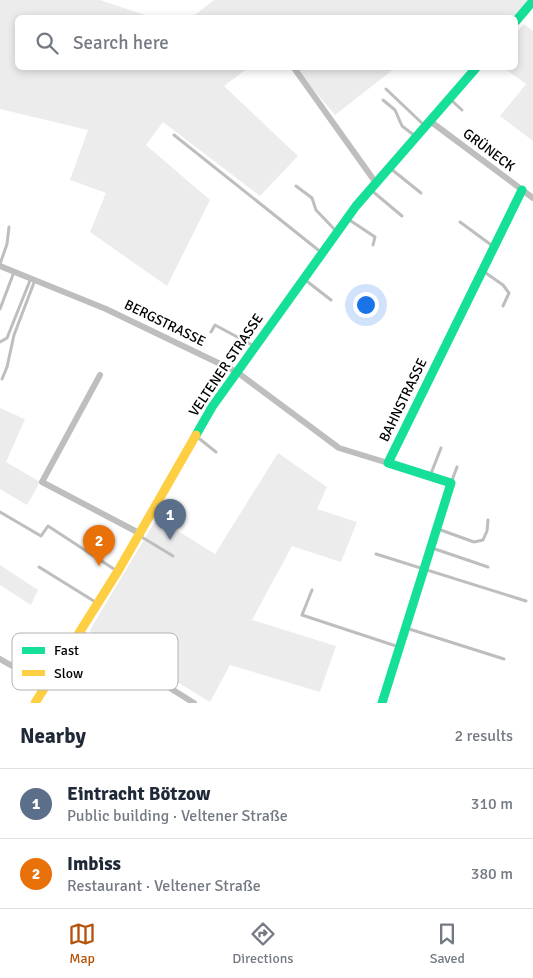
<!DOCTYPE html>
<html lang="en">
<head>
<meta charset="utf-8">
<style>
	:root { --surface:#fff; --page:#f6f6f7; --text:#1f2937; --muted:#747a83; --line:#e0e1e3; --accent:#b45309 }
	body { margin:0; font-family:Signika,sans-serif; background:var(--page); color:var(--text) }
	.you { position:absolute; left:365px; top:304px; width:18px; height:18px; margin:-12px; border:4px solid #fff; border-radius:50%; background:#1a73e8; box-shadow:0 0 0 8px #1a73e833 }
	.badge { display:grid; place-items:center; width:32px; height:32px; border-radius:50%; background:var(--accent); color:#fff; font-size:16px; font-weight:700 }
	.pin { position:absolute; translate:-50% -41px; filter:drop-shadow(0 1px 2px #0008) }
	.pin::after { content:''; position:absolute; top:26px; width:18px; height:15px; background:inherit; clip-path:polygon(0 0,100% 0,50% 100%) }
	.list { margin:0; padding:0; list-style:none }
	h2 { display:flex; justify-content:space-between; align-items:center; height:65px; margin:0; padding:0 20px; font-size:21px }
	h2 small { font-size:16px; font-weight:400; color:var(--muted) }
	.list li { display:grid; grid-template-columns:32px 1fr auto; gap:15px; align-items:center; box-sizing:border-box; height:70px; padding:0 20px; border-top:1px solid var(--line) }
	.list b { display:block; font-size:19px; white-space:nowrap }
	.list p { margin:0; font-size:16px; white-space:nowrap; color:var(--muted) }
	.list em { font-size:16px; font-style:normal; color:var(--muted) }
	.icon { flex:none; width:28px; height:28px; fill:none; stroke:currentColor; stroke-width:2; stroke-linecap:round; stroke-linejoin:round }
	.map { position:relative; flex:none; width:533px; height:703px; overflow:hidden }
	.search { position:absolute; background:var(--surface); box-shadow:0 2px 8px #0003; left:15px; right:15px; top:15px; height:55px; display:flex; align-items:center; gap:12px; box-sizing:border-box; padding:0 18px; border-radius:8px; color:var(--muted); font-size:19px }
	.sheet { height:205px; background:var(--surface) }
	nav { display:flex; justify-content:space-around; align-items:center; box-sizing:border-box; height:70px; border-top:1px solid var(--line); background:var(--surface); font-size:14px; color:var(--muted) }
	nav a { display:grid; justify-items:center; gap:2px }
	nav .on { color:var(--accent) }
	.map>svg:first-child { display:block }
</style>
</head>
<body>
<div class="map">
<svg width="533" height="703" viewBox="0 0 533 703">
	<rect width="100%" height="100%" fill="#fff"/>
	<g fill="#ececec">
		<path d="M0,0h100l51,17 -133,1v50h230l-24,18 74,70 -38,40 -97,-74 -17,23 64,55 -43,86 -77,-54 16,-39 -36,-13 18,-50 -88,-21z"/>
		<path d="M214,0h315l-16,18h-322z"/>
		<path d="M524,24l9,7v110l-33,-25 26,-32 -22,-16h12v-35z"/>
		<path d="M295,68h100l-60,47z"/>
		<path d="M0,408l25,11 -19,43 34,20 -13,23 -27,-16z"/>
		<path d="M278,453l49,34 -10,22 40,13 -16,40 -49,-16 -40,74 84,26 -16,46 -90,-27 -20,37 -103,-63 -3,3 -13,-8 -1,-4 67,-112 58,36z"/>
		<path d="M0,565l38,25 -7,15 -31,-20z"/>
	</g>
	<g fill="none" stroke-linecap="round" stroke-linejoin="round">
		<g stroke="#bebebe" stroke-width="3">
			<path d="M386,89l39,37"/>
			<path d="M450,99l12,11"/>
			<path d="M383,100l12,10 7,16 13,10"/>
			<path d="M174,135l148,118"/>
			<path d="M390,168l31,25"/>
			<path d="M296,186l16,12 4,12 21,22"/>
			<path d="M371,190l31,26"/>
			<path d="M348,219l27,18 -2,8"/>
			<path d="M460,222l34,25"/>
			<path d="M0,264l7,-20 2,-17"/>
			<path d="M483,271l20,14 6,8 -6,13"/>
			<path d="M304,279l27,21"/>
			<path d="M0,309l14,-37"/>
			<path d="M211,332l4,-7 39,21"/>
			<path d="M0,342l7,-4 24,-60"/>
			<path d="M2,379l5,-12 7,-32 21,-55"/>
			<path d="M196,436l20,16"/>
			<path d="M430,476l11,-28"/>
			<path d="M451,483l6,-16"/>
			<path d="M0,512l41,24 7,-10 69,45"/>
			<path d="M438,529l36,13 9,-2 4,-9 1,-11"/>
			<path d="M140,536l33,20"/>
			<path d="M432,548l56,19"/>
			<path d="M376,554l150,47"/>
			<path d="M39,567l58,36"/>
			<path d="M312,590l-10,25 97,32"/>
			<path d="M406,628l98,31"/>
		</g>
		<g stroke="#bebebe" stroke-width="6">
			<path d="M294,68l82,115"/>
			<path d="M430,121l103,77"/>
			<path d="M0,266l106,43 131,63 102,76 49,15"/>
			<path d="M100,375l-58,107 99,52"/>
			<path d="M80,632l114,71"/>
			<path d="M0,659l46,26"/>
		</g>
		<g stroke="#16e098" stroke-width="9">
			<path d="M516,21l17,-20"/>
			<path d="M196,435l16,-28 144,-201 120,-138"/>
			<path d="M382,703l69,-220 -63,-20 134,-273"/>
		</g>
		<path stroke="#ffcf43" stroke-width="9" d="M35,703l83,-132 78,-136"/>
	</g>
	<g text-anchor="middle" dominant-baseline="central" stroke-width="4" stroke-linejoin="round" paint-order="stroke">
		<g font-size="14" fill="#000" stroke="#fff">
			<text transform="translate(489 150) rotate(37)">GRÜNECK</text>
			<text transform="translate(165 323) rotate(26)">BERGSTRASSE</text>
			<text transform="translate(226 365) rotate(-56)">VELTENER STRASSE</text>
			<text transform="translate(403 400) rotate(-64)">BAHNSTRASSE</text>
		</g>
	</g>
	<rect x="12" y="633" width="166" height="57" rx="8" fill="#fff" stroke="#b2b2b2" stroke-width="1"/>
	<rect x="22" y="647" width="23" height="7" fill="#16e098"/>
	<rect x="22" y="670" width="23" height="6" fill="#ffcf43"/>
	<g font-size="14" fill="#000">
		<text x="54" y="655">Fast</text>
		<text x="54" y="678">Slow</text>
	</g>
</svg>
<div class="you"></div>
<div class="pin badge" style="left:170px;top:540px;background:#5c6f8a">1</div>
<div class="pin badge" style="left:99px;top:566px;background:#e8710a">2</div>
<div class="search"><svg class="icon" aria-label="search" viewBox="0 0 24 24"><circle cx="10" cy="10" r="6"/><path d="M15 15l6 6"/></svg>Search here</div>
</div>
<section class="sheet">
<h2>Nearby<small>2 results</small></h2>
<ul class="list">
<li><span class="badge" style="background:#5c6f8a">1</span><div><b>Eintracht Bötzow</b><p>Public building · Veltener Straße</p></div><em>310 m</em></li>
<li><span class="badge" style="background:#e8710a">2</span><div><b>Imbiss</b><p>Restaurant · Veltener Straße</p></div><em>380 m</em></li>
</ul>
</section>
<nav>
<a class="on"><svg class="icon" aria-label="map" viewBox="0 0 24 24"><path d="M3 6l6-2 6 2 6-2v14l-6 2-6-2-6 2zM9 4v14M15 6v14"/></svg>Map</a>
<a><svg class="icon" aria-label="directions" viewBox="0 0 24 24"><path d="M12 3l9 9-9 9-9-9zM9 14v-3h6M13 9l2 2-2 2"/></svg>Directions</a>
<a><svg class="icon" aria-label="saved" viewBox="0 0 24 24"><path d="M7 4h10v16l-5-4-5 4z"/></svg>Saved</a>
</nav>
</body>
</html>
